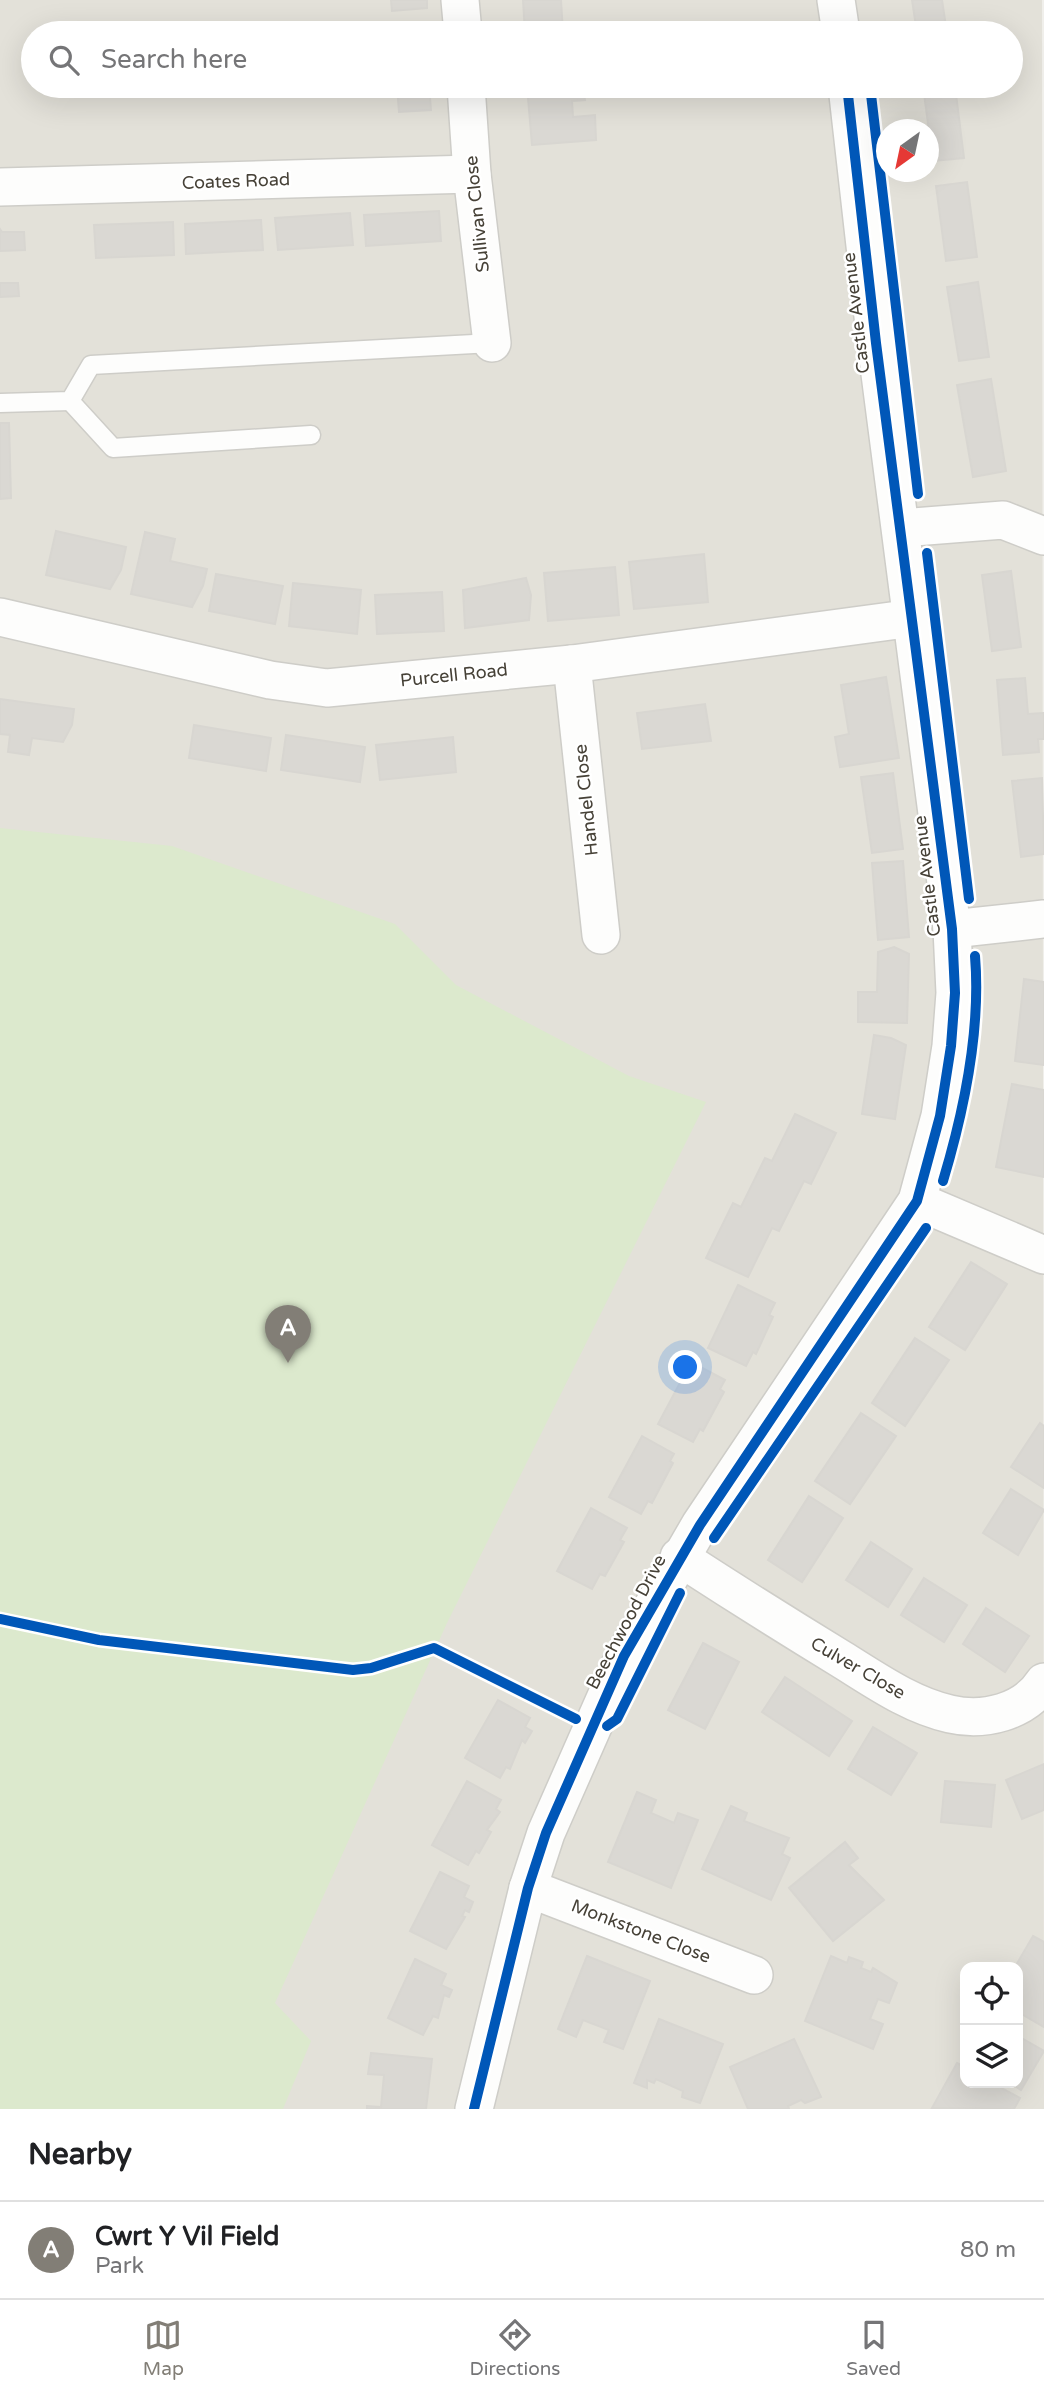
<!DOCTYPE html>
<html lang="en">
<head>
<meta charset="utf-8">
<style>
	:root { --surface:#fff; --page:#f6f6f6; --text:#202124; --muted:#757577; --line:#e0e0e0; --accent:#827e76 }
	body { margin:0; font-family:"Varela Round",sans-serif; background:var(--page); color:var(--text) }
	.controls { position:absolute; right:21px; bottom:21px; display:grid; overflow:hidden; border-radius:14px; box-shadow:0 7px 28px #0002 }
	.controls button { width:63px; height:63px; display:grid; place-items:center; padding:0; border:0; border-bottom:2px solid var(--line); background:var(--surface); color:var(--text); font:35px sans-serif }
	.compass { position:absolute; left:876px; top:119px; width:63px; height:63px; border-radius:50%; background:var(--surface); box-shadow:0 7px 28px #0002; rotate:213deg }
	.you { position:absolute; left:686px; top:1368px; width:24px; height:24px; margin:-18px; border:5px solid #fff; border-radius:50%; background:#1a73e8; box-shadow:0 0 0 10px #1a73e833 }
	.badge { display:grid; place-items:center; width:46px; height:46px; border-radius:50%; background:var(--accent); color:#fff; font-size:23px; font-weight:700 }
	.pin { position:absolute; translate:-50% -58px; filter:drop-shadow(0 2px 4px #0008) }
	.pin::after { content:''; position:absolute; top:37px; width:24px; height:21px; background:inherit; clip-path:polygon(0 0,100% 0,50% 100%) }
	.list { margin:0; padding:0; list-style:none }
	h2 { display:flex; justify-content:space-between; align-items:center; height:91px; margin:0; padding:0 28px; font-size:30px }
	h2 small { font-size:23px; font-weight:400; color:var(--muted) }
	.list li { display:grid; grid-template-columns:46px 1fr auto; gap:21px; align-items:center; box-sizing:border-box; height:98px; padding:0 28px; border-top:2px solid var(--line) }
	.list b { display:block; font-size:26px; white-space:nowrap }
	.list p { margin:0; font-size:23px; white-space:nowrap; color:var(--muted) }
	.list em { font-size:23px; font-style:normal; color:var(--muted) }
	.icon { flex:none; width:38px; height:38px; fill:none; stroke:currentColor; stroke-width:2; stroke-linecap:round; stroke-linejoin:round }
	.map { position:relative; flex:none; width:1044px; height:2109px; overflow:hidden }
	.search { position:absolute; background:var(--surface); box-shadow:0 7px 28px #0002; left:21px; right:21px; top:21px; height:77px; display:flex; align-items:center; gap:18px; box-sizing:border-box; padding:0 24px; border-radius:38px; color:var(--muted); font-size:26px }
	.sheet { height:189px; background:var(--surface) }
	nav { display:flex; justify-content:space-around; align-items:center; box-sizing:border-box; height:98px; border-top:2px solid var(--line); background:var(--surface); font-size:19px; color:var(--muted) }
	nav a { display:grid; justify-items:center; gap:4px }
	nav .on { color:var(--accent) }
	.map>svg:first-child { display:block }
</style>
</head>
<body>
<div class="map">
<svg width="1044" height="2109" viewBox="0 0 1044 2109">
	<rect width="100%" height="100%" fill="#f0efeb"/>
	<path fill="#e3e1d9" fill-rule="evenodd" d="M0,0h1042l2,2109h-1044zM33,33h978v53h-978zM886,130h42v42h-42zM965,1967h53v116h-53z"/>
	<path fill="#dce9cd" d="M0,828l172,18 223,78 61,61 173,91 77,26 -259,521 -172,380 36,38 -28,68h-283z"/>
	<g fill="#dad8d3" stroke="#d8d6d1" stroke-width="2">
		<path d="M391,0h36v8l-35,3z"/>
		<path d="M523,0h38l2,33h-38z"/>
		<path d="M912,0h30l5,33h-30z"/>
		<path d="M397,86h32l2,24 -32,2z"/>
		<path d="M527,86h56l2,14 -13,1 1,16 22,-2 1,25 -64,5z"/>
		<path d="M923,86h32l9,72 -31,3z"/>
		<path d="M967,182l10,75 -31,4 -10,-75z"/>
		<path d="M439,211l2,30 -75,5 -2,-31z"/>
		<path d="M350,213l3,32 -75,5 -3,-32z"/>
		<path d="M261,220l2,30 -77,4 -1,-30z"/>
		<path d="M173,222l1,33 -78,3 -2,-33z"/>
		<path d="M0,229l2,3h22l1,18 -25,1z"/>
		<path d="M978,282l11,75 -30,4 -12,-74z"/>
		<path d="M0,283h18l1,13 -19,1z"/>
		<path d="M991,379l15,92 -33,6 -16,-92z"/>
		<path d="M0,423h9l2,75 -11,1z"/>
		<path d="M56,531l70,16 -5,23 -11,19 -64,-14z"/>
		<path d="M145,532l30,7 -5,22 37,8 -4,17 -11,21 -61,-13z"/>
		<path d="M704,554l4,48 -74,7 -5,-47z"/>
		<path d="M615,567l4,48 -71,6 -4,-48z"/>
		<path d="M1011,571l10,76 -29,4 -10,-76z"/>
		<path d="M216,574l67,12 -8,38 -66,-13z"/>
		<path d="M526,578l5,17 -2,25 -64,8 -2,-38z"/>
		<path d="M293,583l68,7 -4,44 -68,-8z"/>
		<path d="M442,592l2,39 -67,3 -2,-39z"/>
		<path d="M886,677l13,81 -59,9 -5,-30 14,-3 -8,-49z"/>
		<path d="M1025,678l3,36 16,-1v26h-6l1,13 -36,3 -6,-75z"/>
		<path d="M0,699l74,10 -2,16 -9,17 -31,-4 -3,17 -21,-3 2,-17 -10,-1z"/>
		<path d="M705,704l6,37 -69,8 -5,-36z"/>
		<path d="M194,725l77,13 -5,33 -77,-13z"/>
		<path d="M286,735l79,12 -5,35 -79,-12z"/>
		<path d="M453,737l3,35 -76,8 -4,-35z"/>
		<path d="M893,773l10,76 -31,4 -11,-76z"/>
		<path d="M1042,778l2,76 -23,3 -9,-76z"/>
		<path d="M903,861l6,76 -31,3 -6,-77z"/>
		<path d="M894,947l15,7 -2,69 -49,-1v-30h19l1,-40z"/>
		<path d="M1024,979l20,3v83l-29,-4z"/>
		<path d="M874,1035l17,3 15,7 -11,74 -33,-5z"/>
		<path d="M1012,1084l32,6v87l-48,-10z"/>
		<path d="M795,1114l41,19 -25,51 -7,-3 -25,50 -7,-3 -24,49 -42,-19 27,-55 8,4 24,-49 7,3z"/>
		<path d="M971,1262l36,22 -42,66 -36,-23z"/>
		<path d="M738,1285l37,18 -6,12 4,2 -17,37 -3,-2 -7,14 -38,-18z"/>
		<path d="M915,1338l34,22 -44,66 -33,-23z"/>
		<path d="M691,1362l34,18 -5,9 4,3 -21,39 -3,-2 -7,13 -35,-18z"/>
		<path d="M861,1413l35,23 -46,68 -35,-23z"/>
		<path d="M1040,1423l4,3v62l-33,-21z"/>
		<path d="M642,1436l32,18 -4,7 3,2 -21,40 -4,-2 -7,13 -32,-17z"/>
		<path d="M1011,1489l33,21 -26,45 -35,-22z"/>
		<path d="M809,1496l34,22 -41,64 -34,-22z"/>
		<path d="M591,1508l36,20 -7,12 4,2 -19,34 -5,-2 -8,15 -35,-18z"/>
		<path d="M871,1542l41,27 -24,38 -42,-27z"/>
		<path d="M924,1578l43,27 -23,37 -43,-27z"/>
		<path d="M986,1608l43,28 -24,36 -42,-28z"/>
		<path d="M703,1643l36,19 -34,67 -37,-19z"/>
		<path d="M785,1677l67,44 -23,35 -67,-44z"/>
		<path d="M498,1700l32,18 -5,9 7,4 -7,12 -3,-3 -12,29 -4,-2 -6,11 -35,-20z"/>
		<path d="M873,1727l44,26 -26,42 -43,-26z"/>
		<path d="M1044,1764v46l-22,9 -16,-39z"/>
		<path d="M467,1781l34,19 -5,9 4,3 -13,18 4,2 -12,21 -3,-2 -8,14 -36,-20z"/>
		<path d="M945,1781l50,4 -4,42 -50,-5z"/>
		<path d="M637,1792l19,8 -5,13 23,10 4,-10 20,7 -27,68 -63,-26z"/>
		<path d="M731,1806l16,7 -3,8 45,17 -7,16 8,4 -19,42 -69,-31z"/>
		<path d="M845,1842l13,16 -9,7 35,35 -51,41 -44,-53z"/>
		<path d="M440,1872l29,14 -5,11 9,5 -4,10 -4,-2 -3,6 3,1 -19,32 -36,-18z"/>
		<path d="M1033,1936l11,6v85l-26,-15v-45h-3z"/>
		<path d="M587,1956l63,25 -27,68 -19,-7 5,-12 -26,-10 -7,17 -18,-8z"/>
		<path d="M831,1956l16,7 2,-6 14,5 -2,6 10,4 2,-4 24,15 -8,20 -11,-4 -8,20 13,5 -10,25 -68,-28z"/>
		<path d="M415,1959l31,15 -5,11 11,5 -3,7 -5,-2 -6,23 -5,-2 -10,19 -35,-17z"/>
		<path d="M659,2019l64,25 -23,59 -18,-6 1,-6 -27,-12 -2,4 -7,-3v8l-13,-5z"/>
		<path d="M1018,2036l26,15 -23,39 -11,-7h8z"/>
		<path d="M794,2039l27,58 -16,6 -4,-3 -13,6 1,3h-41l-18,-42z"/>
		<path d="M371,2053l61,6 -6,50h-59v-3l14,1 3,-32 -16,-1z"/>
		<path d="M957,2063l8,4v16h27l28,15 -6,11 -82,-1z"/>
	</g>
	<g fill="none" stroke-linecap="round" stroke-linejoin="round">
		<defs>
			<g id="lane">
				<path d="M70,401l43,47 198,-13"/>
				<path d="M0,403l70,-2 21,-36 401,-22"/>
			</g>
			<g id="street">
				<path d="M460,0l3,33"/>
				<path d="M836,0l5,33"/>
				<path d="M466,86l6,88 20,169"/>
				<path d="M0,187l472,-13"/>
				<path d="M901,528l102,-8 41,16"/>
				<path d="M0,617l270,63 57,8 245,-24 341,-46"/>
				<path d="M572,664l29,271"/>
				<path d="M952,929l92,-10"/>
				<path d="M917,1201l127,54"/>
				<path d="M679,1557c54,35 108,69 162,102 34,21 69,46 109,55 34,8 75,-2 94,-32"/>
				<path d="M528,1888l226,87"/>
				<path d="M474,2109l54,-221 18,-55 78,-177 76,-131 217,-324 23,-85 11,-70 4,-53 -3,-64 -76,-586 -29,-257"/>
			</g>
		</defs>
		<use href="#lane" stroke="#cecdc8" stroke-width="21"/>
		<use href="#street" stroke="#cecdc8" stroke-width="40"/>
		<use href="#lane" stroke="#fdfdfc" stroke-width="18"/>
		<use href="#street" stroke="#fdfdfc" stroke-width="37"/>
		<defs>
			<g id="cycleway">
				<path d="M870,86l48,408"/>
				<path d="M927,553l42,346"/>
				<path d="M943,1181c21,-70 38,-152 32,-225"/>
				<path d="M714,1538l212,-310"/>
				<path d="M0,1619l99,21 254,30 18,-2 63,-20 142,71"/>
				<path d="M607,1726l10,-7 63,-126"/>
				<path d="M474,2109l54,-221 18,-55 78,-177 76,-131 217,-324 23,-85 11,-70 4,-53 -3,-64 -76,-586 -29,-257"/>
			</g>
		</defs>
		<use href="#cycleway" stroke="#fff" stroke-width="15"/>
		<use href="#cycleway" stroke="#0057b8" stroke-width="10"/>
	</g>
	<g text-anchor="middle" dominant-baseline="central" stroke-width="5" stroke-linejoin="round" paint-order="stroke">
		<g font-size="18" fill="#464137" stroke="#fff">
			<text transform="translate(236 181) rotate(-2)">Coates Road</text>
			<text transform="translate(477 214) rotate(-96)">Sullivan Close</text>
			<text transform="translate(856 313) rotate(-97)">Castle Avenue</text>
			<text transform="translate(454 675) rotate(-6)">Purcell Road</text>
			<text transform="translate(586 800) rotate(-96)">Handel Close</text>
			<text transform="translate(927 876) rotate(-97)">Castle Avenue</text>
			<text transform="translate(626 1622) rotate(-62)">Beechwood Drive</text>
			<text transform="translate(858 1668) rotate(30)">Culver Close</text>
			<text transform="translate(641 1931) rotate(21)">Monkstone Close</text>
		</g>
	</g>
</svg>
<div class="controls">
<button><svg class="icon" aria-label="locate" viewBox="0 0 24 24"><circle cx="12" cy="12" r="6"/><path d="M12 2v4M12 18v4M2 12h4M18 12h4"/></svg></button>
<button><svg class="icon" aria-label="layers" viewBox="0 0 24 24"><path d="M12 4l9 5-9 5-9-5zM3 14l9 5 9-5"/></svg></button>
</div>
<svg class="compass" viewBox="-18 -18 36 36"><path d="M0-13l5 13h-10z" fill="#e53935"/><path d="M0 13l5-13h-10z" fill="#757577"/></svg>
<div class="you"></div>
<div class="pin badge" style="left:288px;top:1363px">A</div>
<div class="search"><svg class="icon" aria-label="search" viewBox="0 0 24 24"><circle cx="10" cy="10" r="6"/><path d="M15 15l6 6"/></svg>Search here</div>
</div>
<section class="sheet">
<h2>Nearby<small></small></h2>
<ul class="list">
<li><span class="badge">A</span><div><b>Cwrt Y Vil Field</b><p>Park</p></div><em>80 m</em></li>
</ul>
</section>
<nav>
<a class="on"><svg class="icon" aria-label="map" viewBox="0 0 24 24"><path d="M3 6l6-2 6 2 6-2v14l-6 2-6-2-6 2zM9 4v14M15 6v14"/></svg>Map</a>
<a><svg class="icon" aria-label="directions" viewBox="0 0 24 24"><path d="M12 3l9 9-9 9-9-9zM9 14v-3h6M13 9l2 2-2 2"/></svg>Directions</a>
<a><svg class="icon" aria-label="saved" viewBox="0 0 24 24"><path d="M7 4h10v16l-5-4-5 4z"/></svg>Saved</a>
</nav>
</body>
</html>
